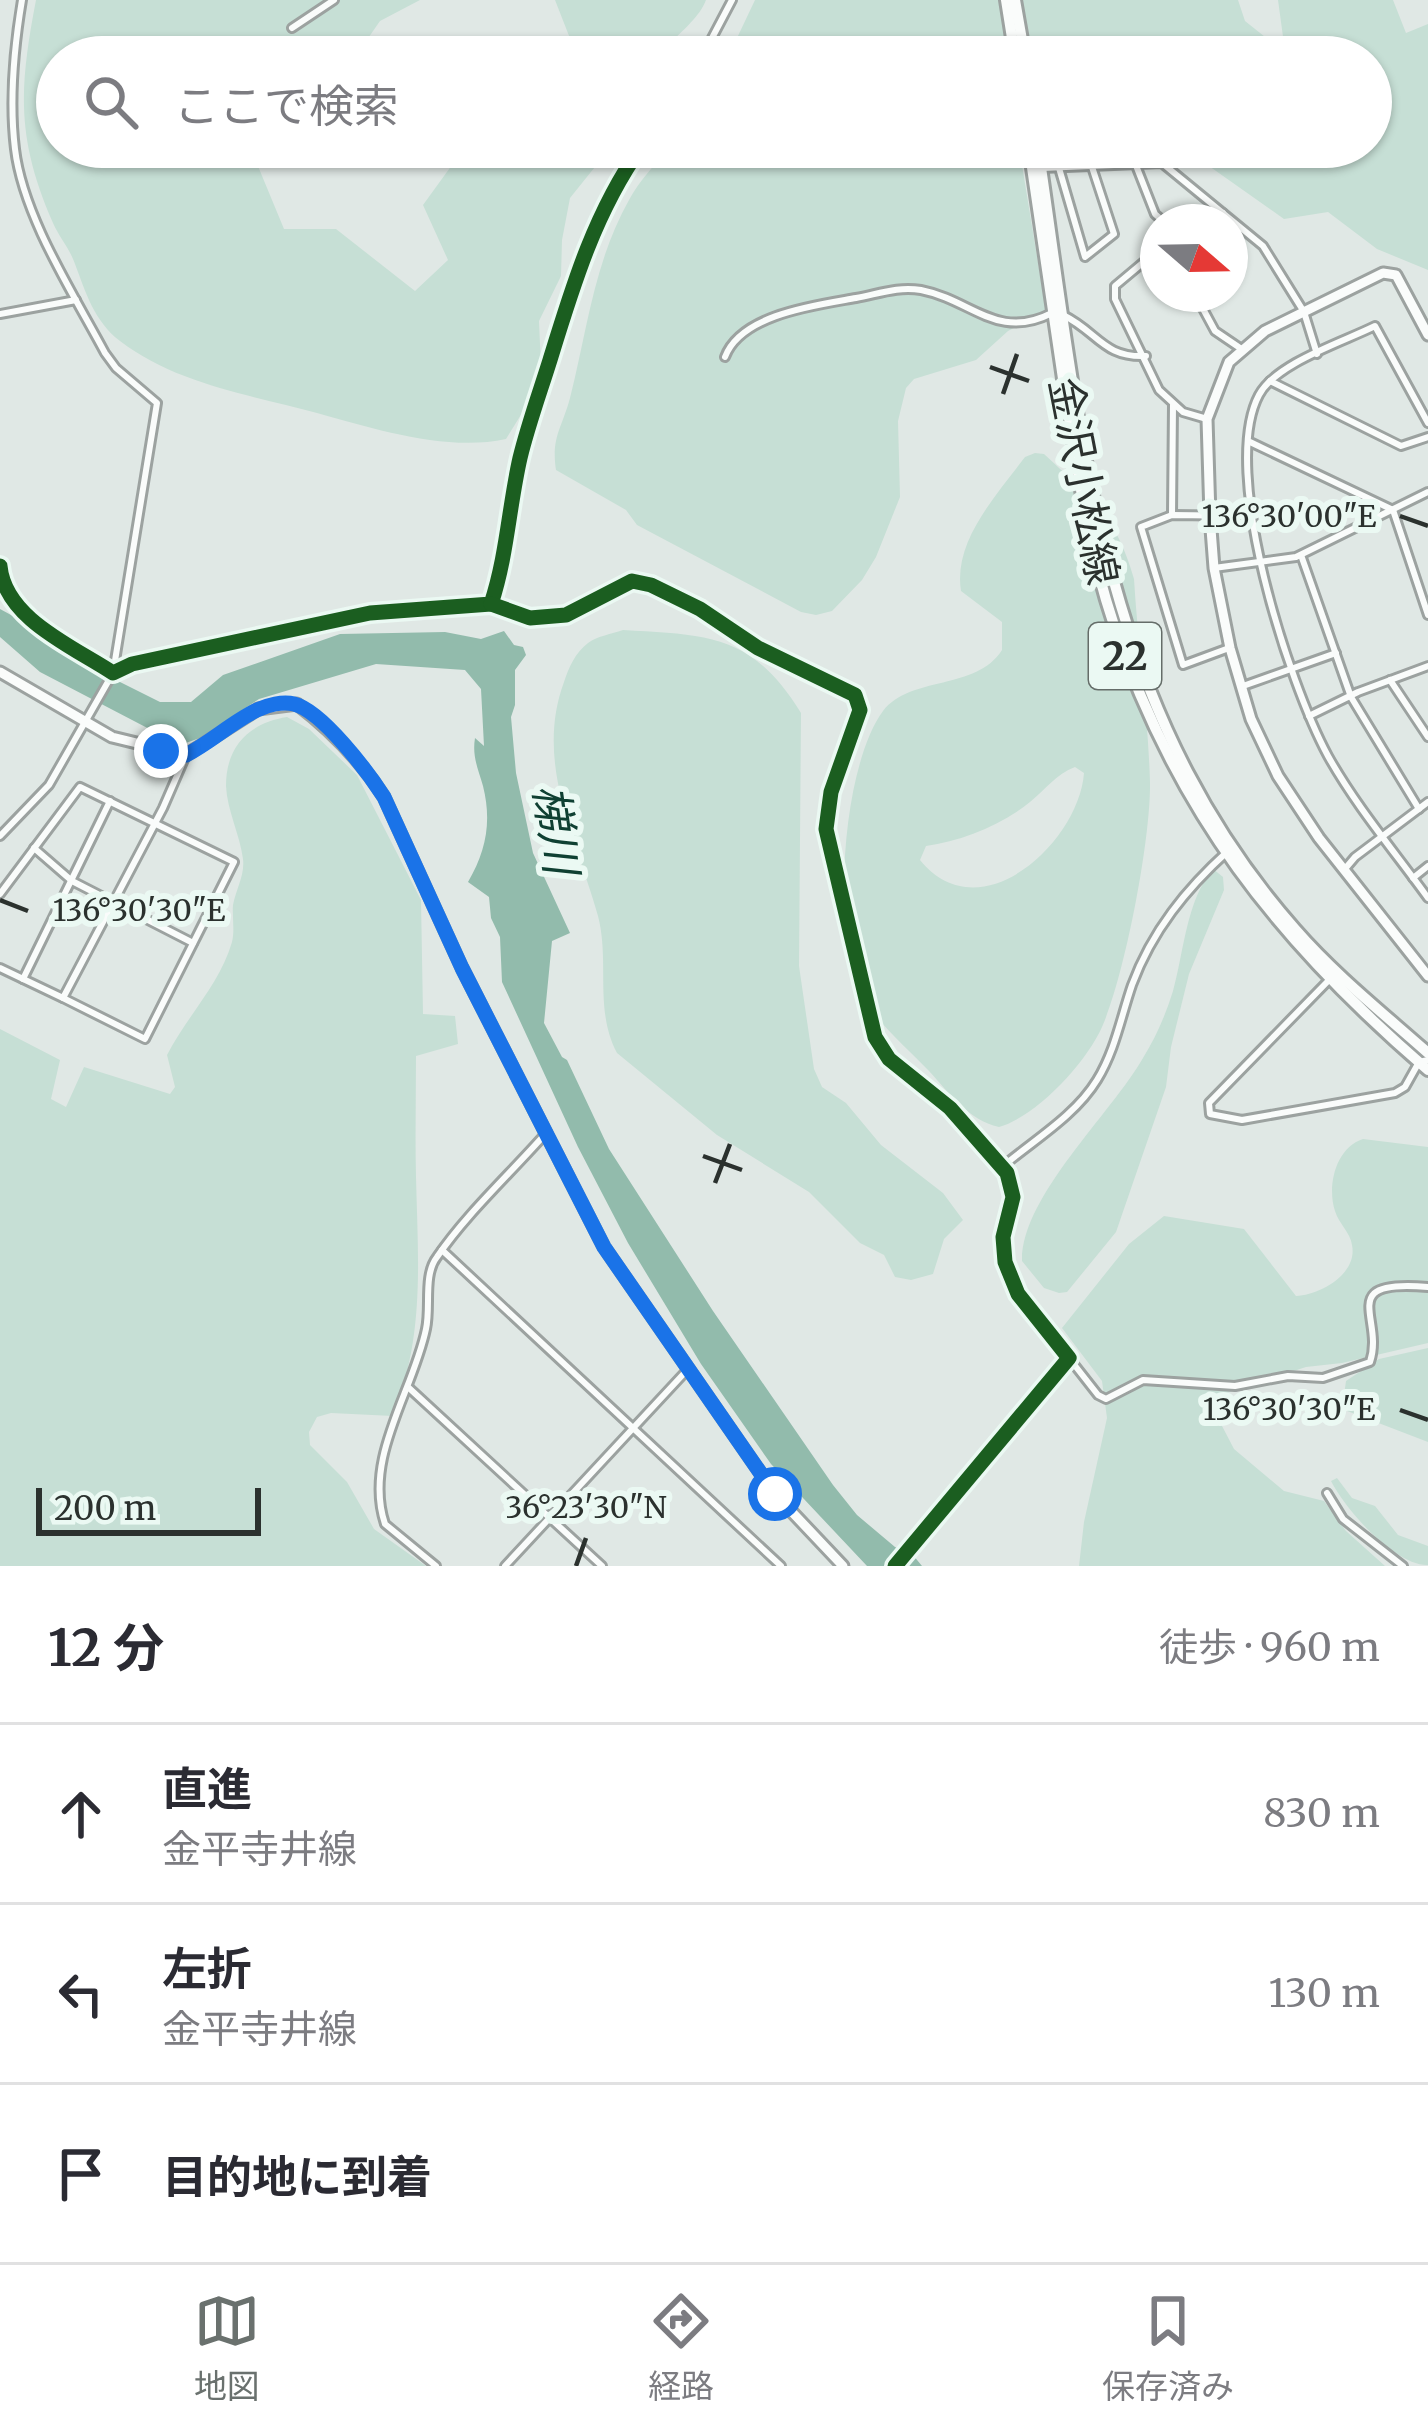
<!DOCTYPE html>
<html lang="ja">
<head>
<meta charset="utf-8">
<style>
	:root { --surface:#fff; --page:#f2f2f3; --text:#2b2b33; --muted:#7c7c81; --line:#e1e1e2; --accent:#6a716e }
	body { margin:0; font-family:Merriweather,"Noto Sans JP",serif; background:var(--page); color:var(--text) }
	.compass { position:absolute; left:1140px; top:204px; width:108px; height:108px; border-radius:50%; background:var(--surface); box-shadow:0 3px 9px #0004; rotate:110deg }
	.scale { position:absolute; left:36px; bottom:30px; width:225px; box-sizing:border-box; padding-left:12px; border:6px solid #2b312e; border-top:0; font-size:33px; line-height:42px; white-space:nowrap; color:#2b312e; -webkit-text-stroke:9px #ebf9f3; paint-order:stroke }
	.stop { position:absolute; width:36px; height:36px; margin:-27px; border:9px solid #1a73e8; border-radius:50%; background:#fff }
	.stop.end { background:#1a73e8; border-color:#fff; box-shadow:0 3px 12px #0008 }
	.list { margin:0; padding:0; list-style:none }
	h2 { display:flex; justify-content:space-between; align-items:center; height:156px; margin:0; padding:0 48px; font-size:51px }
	h2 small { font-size:39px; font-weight:400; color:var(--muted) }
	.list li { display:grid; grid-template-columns:78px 1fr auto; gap:36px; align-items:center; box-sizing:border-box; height:180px; padding:0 48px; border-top:3px solid var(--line) }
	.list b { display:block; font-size:45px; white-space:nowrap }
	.list p { margin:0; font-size:39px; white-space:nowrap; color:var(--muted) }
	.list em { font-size:39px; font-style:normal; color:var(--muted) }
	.icon { flex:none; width:66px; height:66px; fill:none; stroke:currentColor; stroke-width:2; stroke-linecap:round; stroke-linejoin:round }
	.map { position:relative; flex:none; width:1428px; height:1566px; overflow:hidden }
	.search { position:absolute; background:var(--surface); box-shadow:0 3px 9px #0004; left:36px; right:36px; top:36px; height:132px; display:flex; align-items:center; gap:30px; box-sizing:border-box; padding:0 42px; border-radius:66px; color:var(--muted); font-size:45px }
	.sheet { height:696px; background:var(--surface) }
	nav { display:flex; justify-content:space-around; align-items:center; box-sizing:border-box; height:168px; border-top:3px solid var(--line); background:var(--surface); font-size:33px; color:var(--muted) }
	nav a { display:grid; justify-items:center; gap:6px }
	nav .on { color:var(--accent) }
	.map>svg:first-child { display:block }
</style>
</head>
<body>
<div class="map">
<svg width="1428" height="1566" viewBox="0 0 1428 1566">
	<rect width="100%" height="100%" fill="#e0e8e5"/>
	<g fill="#c6dfd5" fill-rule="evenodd">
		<path d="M36,0h384l-40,21 -25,36h-298v90h197l-1,7 31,75h52l79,62 33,-31 -25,-55 42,-58h146l-41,51 -8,42 -1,36 -22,45 2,46 -14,38 -21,34c-59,13 -131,-10 -189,-26 -66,-18 -141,-29 -197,-72 -26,-20 -34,-48 -45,-77 -5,-15 -16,-27 -22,-41 -37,-85 -34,-134 -17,-223z"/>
		<path d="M555,0h151c-9,23 -33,35 -45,57h-104l16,-11z"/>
		<path d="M755,0h483l7,21 34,27 5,-4 -6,-44h115l13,33 22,-9v246l-51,-21 -49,-37 -44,7 -102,-72h189v-90h-643z"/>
		<path d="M669,147h350l27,164 -38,20 -32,29 -62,19 -8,9 -8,33 2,76 -24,60 -14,23 -30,31 -16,4 -15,-3 -164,-87 -11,-15 -70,-40c-5,-33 6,-42 14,-72 17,-67 24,-136 59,-198 10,-19 27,-36 40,-53z"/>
		<path d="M1035,453l9,1c47,44 72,61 90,125 4,67 14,135 16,203 1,57 -25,193 -48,245 -16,36 -65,89 -103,100 -31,-7 -49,-33 -70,-56 -20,-21 -46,-43 -62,-67 -38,-60 -26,-236 16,-293 28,-36 93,-20 119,-61v-28l-41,-31c-8,-50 35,-95 64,-134zM1075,767l9,6c-5,69 -104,161 -164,87l6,-14c35,-5 76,-21 104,-44 15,-12 26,-28 45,-35z"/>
		<path d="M623,630c86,5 129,4 178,83l-2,253 15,103 8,18 24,16 35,42 62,48 20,27 -19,19 -11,35 -22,6 -16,-3 -11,-22 -24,-12 -51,-51 -92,-57 -100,-82c-23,-43 -7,-91 -19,-137 -21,-76 -64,-153 -34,-234 5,-15 11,-29 24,-39 10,-7 23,-9 35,-13z"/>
		<path d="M287,717l22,12 48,46 64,125 2,114 32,2 3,28 -42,12c0,40 -1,81 0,121 2,85 9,158 -23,239l-62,-3 -14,4 -8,15 1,13 37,37 27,47 52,37h-426v-537l60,31 -9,39 15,8 18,-40 86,27 5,-7 -8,-32c20,-39 53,-71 65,-113 3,-12 0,-25 1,-37 3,-16 12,-30 10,-46 -3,-24 -16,-49 -17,-73 0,-41 24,-63 61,-69z"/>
		<path d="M1213,869l10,8 1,13 -35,84 -18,73 -5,40 -50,145 -49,60 -8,1 -15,-5 -22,-27c-1,-64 89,-147 121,-203 13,-21 23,-44 30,-67 11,-39 13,-90 40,-122z"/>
		<path d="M1363,1139l65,8v196l-86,20 -36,4 -98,32 26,50 50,42 40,10 22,30 39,35h-306l5,-44 23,-104 -5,-37 -40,-53 67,-84 35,-28 80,13 52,67c24,-1 62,-22 56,-51 -2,-13 -13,-21 -17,-34 -8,-24 0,-63 28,-72z"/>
		<path d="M1428,1348v94l-86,-33 4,-28 33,-22z"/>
		<path d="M1337,1478l15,20 23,8 23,29 30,11v19c-33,1 -83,-56 -97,-84z"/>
	</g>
	<path fill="#92bbac" d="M0,609l24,13 28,26 108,54h31l32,-27 117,-41 105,-2 36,7 23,-8 10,14 9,2 3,8 -11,15v35l-4,12 5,56 17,80 37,80 -18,8 -8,82 18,34 5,3 42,89 104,162 120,174 24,30 38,32 18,8 9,11h-55l-96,-102 -70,-100 -73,-121 -50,-96 -76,-165 -2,-45 -9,-19 -2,-21 -21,-15c18,-31 24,-60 15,-96 -5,-18 -11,-29 -8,-48l9,8 -3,-57 -16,-19 -89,-6 -117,35 -59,39 -20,7 -140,-73 -40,-35z"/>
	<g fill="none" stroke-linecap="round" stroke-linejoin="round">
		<defs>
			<g id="street">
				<path d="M292,28l42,-28"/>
				<path d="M702,57l30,-57"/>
				<path d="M1135,163l20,51 9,8"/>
				<path d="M1042,168l120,-5 101,83 41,66 13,42"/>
				<path d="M1059,168l26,89 29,-23 -22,-67"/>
				<path d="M1212,222l11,-9"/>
				<path d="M1158,250l-43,36v13l44,91 24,22 24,7"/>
				<path d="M1195,294l20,37 25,17"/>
				<path d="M0,314l76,-14"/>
				<path d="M1063,315c35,17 40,43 83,41"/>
				<path d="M725,357c16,-43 92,-52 131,-59 22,-4 42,-12 65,-8 51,10 76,51 131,23"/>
				<path d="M1270,381l131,65 27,-9"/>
				<path d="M1428,423l-53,-97c-32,16 -99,37 -116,69 -40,75 30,289 69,361 28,50 66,95 100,142"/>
				<path d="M1250,442l143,68 35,105"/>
				<path d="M1172,515l1,-110"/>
				<path d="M1301,555l50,142 68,112"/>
				<path d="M0,566c5,53 74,81 113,107l19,-9 238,-51 121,-9c16,-48 18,-98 29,-146 8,-33 20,-66 30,-98 23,-75 45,-148 91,-213"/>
				<path d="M1214,568l82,-11 132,-65"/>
				<path d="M491,604l39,14 36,-3 66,-34 19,4 49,24 58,39 97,47 5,15 -29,82 -5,37 49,208 14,22 61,49 57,65 6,24 -10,40 2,25 13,32 51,64 -174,208"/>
				<path d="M1229,648l-46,17 -42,-138 31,-12 81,1"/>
				<path d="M1390,680l38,57"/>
				<path d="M1243,686l93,-33"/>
				<path d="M1309,716l49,-24 70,-26"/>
				<path d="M0,836l49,-51 64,-112 44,-270 -41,-35 -11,-15c-32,-60 -82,-137 -90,-204 -6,-49 -1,-101 7,-149"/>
				<path d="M34,848l38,33 121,62"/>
				<path d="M1344,870l11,-13 73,-55"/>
				<path d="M1413,878l15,-12"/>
				<path d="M0,894l80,-107 154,75 -89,177 -82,-41"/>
				<path d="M0,968l63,30 100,-190 23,-53"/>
				<path d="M23,979l87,-178"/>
				<path d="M1330,979l-121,124 1,11 32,6 153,-27 10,-6 14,-25 9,-2"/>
				<path d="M1002,1167c32,-27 73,-51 95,-87 18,-29 24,-63 35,-95 20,-54 54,-96 96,-134"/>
				<path d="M442,1250l339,316"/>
				<path d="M1069,1358l29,37 8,4 37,-19 92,6 53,-10 35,2 47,-16c15,-44 -36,-83 58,-75"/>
				<path d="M409,1388l193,178"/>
				<path d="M1327,1493l16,26 60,47"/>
				<path d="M436,1566l-51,-42c-22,-66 28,-132 41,-195 5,-22 -3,-54 11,-72 30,-44 74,-84 110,-125"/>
				<path d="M505,1566l184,-198"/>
			</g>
			<g id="secondary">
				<path d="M1428,335l-32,-60 -13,-2 -118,58 -36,31 -22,57 3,97 4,52 16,80 21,71 27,57 41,62 109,138"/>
				<path d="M0,672l112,65 74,18 72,-46 39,-5c34,26 64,57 87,93l78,171 142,279 171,247 68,72"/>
			</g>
			<g id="primary">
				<path d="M1006,0l9,57"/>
				<path d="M1015,0l10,57"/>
				<path d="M1029,147c12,84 25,168 37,252 12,75 23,151 47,223 62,188 166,320 315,448"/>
				<path d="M1038,147c42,281 59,558 257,782 40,46 88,84 133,124"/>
			</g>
		</defs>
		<use href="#street" stroke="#9ca2a0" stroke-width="12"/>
		<use href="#secondary" stroke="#9ca2a0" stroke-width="15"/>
		<use href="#primary" stroke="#9ca2a0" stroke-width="16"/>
		<use href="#street" stroke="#fafcfb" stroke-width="6"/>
		<use href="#secondary" stroke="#fafcfb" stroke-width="9"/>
		<use href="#primary" stroke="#fafcfb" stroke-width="10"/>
		<defs>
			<g id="cycleway">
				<path d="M0,566c5,53 74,81 113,107l19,-9 238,-51 121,-9c16,-48 18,-98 29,-146 8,-33 20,-66 30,-98 23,-75 45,-148 91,-213"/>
				<path d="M491,604l39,14 36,-3 66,-34 19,4 49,24 58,39 97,47 5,15 -29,82 -5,37 49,208 14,22 61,49 57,65 6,24 -10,40 2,25 13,32 51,64 -174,208"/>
			</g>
		</defs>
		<use href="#cycleway" stroke="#ebf9f3" stroke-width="22"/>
		<use href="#cycleway" stroke="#1b5e20" stroke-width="15"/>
	</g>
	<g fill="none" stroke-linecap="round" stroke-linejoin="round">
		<path stroke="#1a73e8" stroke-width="15" d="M161,751l25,4c25,-13 46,-33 71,-45 10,-5 26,-9 37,-6 28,7 74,68 90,93l78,171 142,279 171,247"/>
	</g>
	<path fill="none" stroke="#2b312e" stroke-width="4.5" d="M990,367l39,14M1003,394l14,-40M1400,516l28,10M0,900l28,11M703,1156l39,14M715,1183l15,-39M1400,1410l28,10M576,1566l10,-28"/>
	<g text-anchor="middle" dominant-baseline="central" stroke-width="12" stroke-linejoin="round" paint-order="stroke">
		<rect fill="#ebf9f3" stroke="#656d69" stroke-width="3" x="1089" y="623" width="72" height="66" rx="9"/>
		<g font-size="39" font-weight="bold" fill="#2b312e">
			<text x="1125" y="656">22</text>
		</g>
		<g font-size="42" fill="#2b312e" stroke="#ebf9f3">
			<text transform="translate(1084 481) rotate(79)">金沢小松線</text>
		</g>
		<g font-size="45" font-style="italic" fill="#0f4032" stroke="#ebf9f3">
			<text transform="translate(556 829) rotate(82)">梯川</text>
		</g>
	</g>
	<g font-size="30" text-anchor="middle" fill="#2b312e" stroke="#ebf9f3" stroke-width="12" stroke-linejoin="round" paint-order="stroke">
		<text x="1289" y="527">136°30'00"E</text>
		<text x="139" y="921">136°30'30"E</text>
		<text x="1289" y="1420">136°30'30"E</text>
		<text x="586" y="1518">36°23'30"N</text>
	</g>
</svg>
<svg class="compass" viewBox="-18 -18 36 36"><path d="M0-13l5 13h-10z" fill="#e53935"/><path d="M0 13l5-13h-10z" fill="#7c7c81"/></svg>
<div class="scale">200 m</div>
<div class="stop" style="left:775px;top:1494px"></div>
<div class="stop end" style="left:161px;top:751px"></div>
<div class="search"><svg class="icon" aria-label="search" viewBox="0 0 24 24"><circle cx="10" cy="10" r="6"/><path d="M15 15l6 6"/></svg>ここで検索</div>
</div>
<section class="sheet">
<h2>12 分<small>徒歩 · 960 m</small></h2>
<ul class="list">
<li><svg class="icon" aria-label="ahead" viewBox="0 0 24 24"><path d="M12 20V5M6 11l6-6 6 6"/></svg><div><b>直進</b><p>金平寺井線</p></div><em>830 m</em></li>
<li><svg class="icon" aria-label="left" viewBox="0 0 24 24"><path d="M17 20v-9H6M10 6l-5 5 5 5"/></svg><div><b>左折</b><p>金平寺井線</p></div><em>130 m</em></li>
<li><svg class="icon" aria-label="arrive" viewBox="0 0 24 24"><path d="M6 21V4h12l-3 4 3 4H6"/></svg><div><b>目的地に到着</b></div></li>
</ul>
</section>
<nav>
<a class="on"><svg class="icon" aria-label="map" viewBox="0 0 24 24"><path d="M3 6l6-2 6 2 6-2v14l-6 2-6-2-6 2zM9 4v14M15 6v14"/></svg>地図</a>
<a><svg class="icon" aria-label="directions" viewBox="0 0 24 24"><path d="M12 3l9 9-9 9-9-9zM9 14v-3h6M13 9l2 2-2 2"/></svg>経路</a>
<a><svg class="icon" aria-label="saved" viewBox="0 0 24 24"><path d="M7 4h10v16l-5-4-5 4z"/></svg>保存済み</a>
</nav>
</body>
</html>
